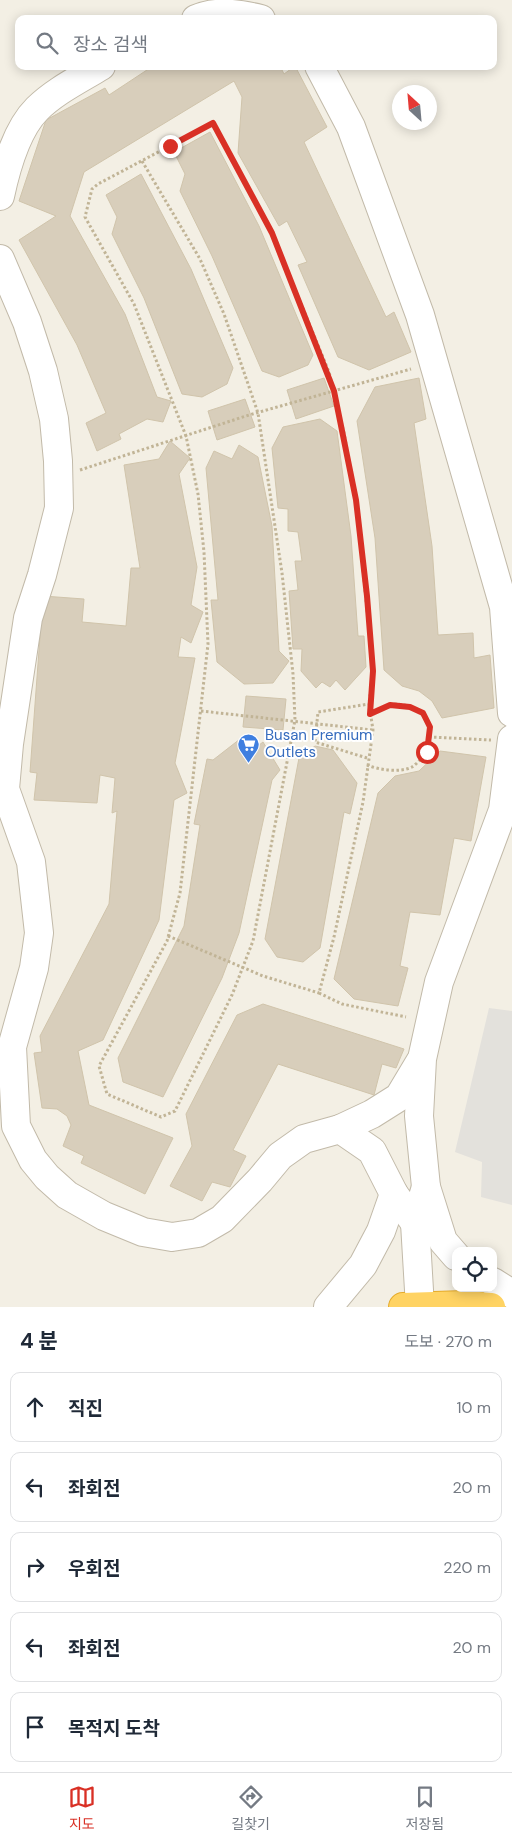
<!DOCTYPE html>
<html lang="ko">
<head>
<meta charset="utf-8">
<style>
	:root { --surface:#fff; --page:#f6f6f7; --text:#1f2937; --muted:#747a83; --line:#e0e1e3; --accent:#d93025 }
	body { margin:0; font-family:"DM Sans","Noto Sans KR",sans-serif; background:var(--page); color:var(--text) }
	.controls { position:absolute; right:15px; bottom:15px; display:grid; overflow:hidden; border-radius:10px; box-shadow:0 2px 12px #0003 }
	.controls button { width:45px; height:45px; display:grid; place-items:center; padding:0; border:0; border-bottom:1px solid var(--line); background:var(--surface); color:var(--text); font:25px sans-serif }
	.compass { position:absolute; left:392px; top:85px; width:45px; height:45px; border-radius:50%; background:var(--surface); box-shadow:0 2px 12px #0003; rotate:334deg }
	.stop { position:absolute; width:15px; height:15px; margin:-11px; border:4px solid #d93025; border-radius:50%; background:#fff }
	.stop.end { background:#d93025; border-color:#fff; box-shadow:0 1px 5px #0008 }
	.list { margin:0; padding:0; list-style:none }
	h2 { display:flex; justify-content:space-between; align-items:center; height:65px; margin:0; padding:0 20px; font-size:21px }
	h2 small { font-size:16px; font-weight:400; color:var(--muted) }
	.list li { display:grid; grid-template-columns:32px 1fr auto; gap:15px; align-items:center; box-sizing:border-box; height:70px; margin:0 10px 10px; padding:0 10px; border:1px solid var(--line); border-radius:10px }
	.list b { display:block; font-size:19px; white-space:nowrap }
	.list em { font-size:16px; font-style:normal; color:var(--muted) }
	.icon { flex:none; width:28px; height:28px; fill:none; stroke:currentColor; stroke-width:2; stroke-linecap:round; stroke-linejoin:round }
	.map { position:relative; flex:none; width:512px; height:1307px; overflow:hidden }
	.search { position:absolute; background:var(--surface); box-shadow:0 2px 12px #0003; left:15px; right:15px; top:15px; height:55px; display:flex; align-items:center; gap:12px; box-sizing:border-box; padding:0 18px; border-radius:10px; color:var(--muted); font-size:19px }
	.sheet { height:465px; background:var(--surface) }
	nav { display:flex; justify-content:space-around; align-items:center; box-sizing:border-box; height:70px; border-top:1px solid var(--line); background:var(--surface); font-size:14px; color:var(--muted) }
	nav a { display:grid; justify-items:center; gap:2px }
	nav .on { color:var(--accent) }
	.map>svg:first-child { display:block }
</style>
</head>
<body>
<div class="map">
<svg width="512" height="1307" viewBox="0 0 512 1307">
	<rect width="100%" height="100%" fill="#f3efe4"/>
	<path fill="#e3e1dc" d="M489,1008l23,3v194l-31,-8 1,-35 -27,-10z"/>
	<g fill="#d8cebb" stroke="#d0c4ab">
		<path d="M153,66h127l4,8 11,-8 32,61 -23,15 82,175 8,-5 17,40 -42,18 -31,-13 -40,-92 9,-3 -20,-41 -8,5 -41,-73 4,-56 -8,-16 -150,91 -14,44 55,98 32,83 14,4 -8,21 -16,-3 -28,15 2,5 -24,12 -11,-28 20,-10 -29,-68 -58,-105 37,-24 -37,-15 27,-81 59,-32 4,7z"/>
		<path d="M210,132l49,94 54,129 -5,10 -29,12 -17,-6 -50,-115 -32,-65 5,-17 -11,-22z"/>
		<path d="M141,174l50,95 42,99 -6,16 -25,13 -20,-3 -38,-96 -32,-64 5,-17 -11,-22z"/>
		<path d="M324,378l10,28 -38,13 -9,-29z"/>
		<path d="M419,378l7,41 -12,4 18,123 6,89 35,-2 1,25 16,-3 4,53 -52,10 -10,-17 -13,-10 -17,-5 -18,-16 -9,-132 -18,-117 18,-34z"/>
		<path d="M245,399l10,28 -38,13 -9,-29z"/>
		<path d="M320,419l17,12 14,105 7,100h6l2,31 -21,23 -9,-10 -6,7 -8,-5 -6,6 -15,-17 1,-22h-9l-4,-58 9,-1 -3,-29h7l-4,-29 -10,-1v-22l-10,-1 -6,-60 11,-21z"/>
		<path d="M170,441l20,17 -11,16 18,93 -6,38 12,7 -12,31 -10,-6 -3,20 17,1 -20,105 12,30 -13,7 -15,120 -56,120 -25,11 11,54 84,33 -28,56 -64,-31 3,-7 -21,-10 8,-21 -4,-9 -10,-7 -15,-1 -8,-55 8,-1 -2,-16 69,-132 8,-93 -5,2 3,-35 -15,-3 -3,28 -63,-3 3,-27 -7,-1 13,-176 41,3 -2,23 44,4 5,-58h9l-16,-103 35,-6z"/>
		<path d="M239,445l19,12 14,69 7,125 10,10 -16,22 -29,1 -27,-22 -6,-62h7l-12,-132 8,-17 18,8z"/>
		<path d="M246,696l40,3 -3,31 -40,-3z"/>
		<path d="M240,739l10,13 13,-10 17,28 -8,10 -33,153 -17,45 -59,119 -40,-15 -5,-24 66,-132 16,-101 -6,-1 13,-65 6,1z"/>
		<path d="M315,746l18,4 24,33 -7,31 -6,-2 -24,136 -17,14 -26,-5 -12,-18 34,-181z"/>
		<path d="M440,751l46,6 -15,84 -17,-3 -14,77 -30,-3 -10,54 8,2 -10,38 -44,-7 -20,-20 44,-186 17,-17 24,-5z"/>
		<path d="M263,1004l141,45 -8,19 -14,-4 -8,31 -96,-31 -45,86 13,6 -16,31 -18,-5 -10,19 -32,-15 22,-40 -6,-32 51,-99z"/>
	</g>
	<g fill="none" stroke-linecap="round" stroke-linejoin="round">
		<defs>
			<g id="minor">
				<path d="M196,19c20,-9 44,-5 65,0"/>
				<path d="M319,66l32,61 69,188 84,292 8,106"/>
				<path d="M0,196c6,-28 16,-66 37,-87 18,-18 43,-30 64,-43"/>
				<path d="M0,259l27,63 16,49 11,48 4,42 1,47 -17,67 -14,43 -19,126 -4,45 26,73 8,71 -5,35 -22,79 4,79 17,34 14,17 20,18 37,21 39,16 29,5 26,-4 24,-14 38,-39 20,-24 24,-17 36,-10 32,22 22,43 21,29 11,-36"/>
				<path d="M340,1129l32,-15 27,-17 21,-35"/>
				<path d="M415,1223l5,84"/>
				<path d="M456,1256l-13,-15 -17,-54 -7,-71 3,-57 17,-77 64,-172 9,-71"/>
				<path d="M493,1282l19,12"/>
				<path d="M328,1307l35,-42 18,-34 13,-37"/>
			</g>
			<path id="highway" d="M403,1307l62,-2 26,2"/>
		</defs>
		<use href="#minor" stroke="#c2baa9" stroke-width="30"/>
		<use href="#highway" stroke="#e6ab2a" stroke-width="30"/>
		<g stroke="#c1b496" stroke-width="3" stroke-dasharray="2.5 2.5" stroke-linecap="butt">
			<path d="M142,161l58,98 24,55 34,99 24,160 11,101 2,46 -42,221 -21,54 -57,116 -14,6 -54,-23 -8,-28 68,-125 13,-48 28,-249 -4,-92 -6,-58 -12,-58 -52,-132 -49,-87 7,-28 6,-5 115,-61 59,110 57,139 15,61 12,67 17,171 -4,33 4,26 -10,72 -29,135 -15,56 23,11 64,13"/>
			<path d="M80,470l169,-55 162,-46"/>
			<path d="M201,711l172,19"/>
			<path d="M429,737l62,3"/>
			<path d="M367,758l-52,-16 3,-30 51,-8"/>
			<path d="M367,765c12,5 33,8 45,2 5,-3 11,-11 15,-15 1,-7 3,-16 2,-24 -2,-17 -25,-27 -40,-23 -6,2 -13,6 -18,9"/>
			<path d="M168,936l95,40 56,17"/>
		</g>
		<use href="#minor" stroke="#fff" stroke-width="28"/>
		<use href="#highway" stroke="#ffd363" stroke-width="28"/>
	</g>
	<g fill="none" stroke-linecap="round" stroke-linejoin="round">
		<path stroke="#d93025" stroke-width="6" d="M170,146l43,-23 59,110 62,158 22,109 11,96 6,75 -3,43 20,-9 20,2 13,6 7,14 -3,25"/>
	</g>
	<defs>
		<symbol id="supermarket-pin" viewBox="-11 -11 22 30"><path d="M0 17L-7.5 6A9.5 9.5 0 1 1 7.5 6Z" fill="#3f7fe0" stroke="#fff"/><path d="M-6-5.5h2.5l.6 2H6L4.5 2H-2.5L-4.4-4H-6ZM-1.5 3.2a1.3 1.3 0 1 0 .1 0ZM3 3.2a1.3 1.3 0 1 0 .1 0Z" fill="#fff"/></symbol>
	</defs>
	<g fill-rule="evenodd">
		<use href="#supermarket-pin" x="236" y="732" width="25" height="34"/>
	</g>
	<g text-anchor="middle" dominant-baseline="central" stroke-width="4" stroke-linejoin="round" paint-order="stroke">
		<g font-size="15" fill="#366cbe" stroke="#fff" text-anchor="start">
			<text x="265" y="735">Busan Premium<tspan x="265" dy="17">Outlets</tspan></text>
		</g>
	</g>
</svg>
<div class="controls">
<button><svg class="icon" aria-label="locate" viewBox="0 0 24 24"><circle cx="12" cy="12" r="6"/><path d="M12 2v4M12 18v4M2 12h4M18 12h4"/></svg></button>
</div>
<svg class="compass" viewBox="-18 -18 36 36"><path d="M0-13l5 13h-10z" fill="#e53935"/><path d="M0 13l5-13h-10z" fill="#747a83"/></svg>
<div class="stop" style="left:427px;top:752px"></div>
<div class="stop end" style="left:170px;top:146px"></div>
<div class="search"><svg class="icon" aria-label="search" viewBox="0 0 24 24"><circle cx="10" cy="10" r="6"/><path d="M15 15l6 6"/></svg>장소 검색</div>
</div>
<section class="sheet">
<h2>4 분<small>도보 · 270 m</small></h2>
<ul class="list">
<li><svg class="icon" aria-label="ahead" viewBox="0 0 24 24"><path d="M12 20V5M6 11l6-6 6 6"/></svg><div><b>직진</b></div><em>10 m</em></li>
<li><svg class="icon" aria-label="left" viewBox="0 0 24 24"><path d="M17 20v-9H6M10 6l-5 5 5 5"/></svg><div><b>좌회전</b></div><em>20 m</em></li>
<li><svg class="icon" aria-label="right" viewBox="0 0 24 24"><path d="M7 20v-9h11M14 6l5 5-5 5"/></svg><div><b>우회전</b></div><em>220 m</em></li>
<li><svg class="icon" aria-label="left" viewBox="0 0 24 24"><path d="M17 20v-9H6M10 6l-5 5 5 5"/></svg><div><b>좌회전</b></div><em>20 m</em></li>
<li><svg class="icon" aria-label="arrive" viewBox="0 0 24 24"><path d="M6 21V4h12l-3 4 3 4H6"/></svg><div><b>목적지 도착</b></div></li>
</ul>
</section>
<nav>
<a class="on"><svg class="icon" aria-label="map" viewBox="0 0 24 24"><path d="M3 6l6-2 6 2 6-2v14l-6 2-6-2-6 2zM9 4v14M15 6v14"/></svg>지도</a>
<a><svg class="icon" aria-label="directions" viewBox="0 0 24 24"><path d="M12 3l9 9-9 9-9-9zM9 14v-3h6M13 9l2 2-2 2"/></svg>길찾기</a>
<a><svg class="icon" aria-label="saved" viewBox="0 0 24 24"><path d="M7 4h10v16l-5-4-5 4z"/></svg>저장됨</a>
</nav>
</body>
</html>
